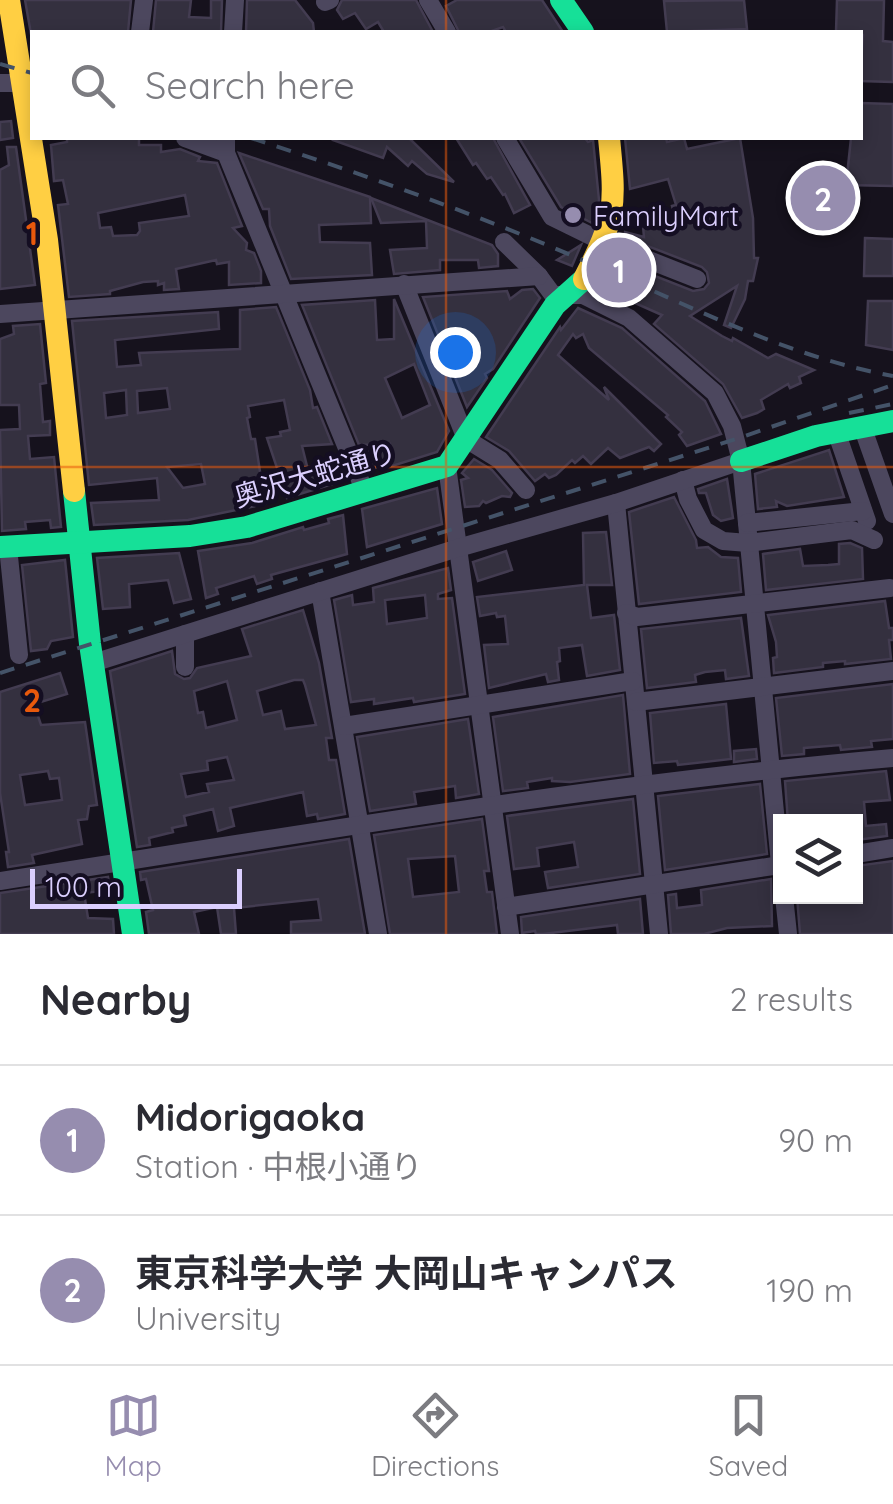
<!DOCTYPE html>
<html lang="en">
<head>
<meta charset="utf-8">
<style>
	:root { --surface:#fff; --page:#f7f7f7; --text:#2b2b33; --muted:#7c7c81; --line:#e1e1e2; --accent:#968daf }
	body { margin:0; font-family:Quicksand,"Noto Sans JP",sans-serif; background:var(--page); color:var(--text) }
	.controls { position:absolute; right:30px; bottom:30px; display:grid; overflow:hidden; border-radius:0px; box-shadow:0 5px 15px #0003 }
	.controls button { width:90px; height:90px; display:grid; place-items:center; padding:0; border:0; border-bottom:2px solid var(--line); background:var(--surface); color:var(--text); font:50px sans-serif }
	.scale { position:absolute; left:30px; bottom:25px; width:212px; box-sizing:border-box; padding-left:10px; border:5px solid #dbcffe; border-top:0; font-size:28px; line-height:35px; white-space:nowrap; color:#dbcffe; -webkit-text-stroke:8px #140e22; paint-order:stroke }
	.you { position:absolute; left:455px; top:352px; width:35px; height:35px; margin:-25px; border:8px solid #fff; border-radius:50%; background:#1a73e8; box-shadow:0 0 0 15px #1a73e833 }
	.badge { display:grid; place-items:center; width:65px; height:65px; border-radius:50%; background:var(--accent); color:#fff; font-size:32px; font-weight:700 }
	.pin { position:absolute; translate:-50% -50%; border:5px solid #fff; box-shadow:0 2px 10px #0006 }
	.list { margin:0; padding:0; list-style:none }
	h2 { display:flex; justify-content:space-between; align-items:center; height:130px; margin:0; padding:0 40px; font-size:42px }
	h2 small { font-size:32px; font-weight:400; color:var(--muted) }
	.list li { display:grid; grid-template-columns:65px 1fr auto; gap:30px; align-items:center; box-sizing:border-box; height:150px; padding:0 40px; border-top:2px solid var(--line) }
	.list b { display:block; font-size:38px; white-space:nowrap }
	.list p { margin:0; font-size:32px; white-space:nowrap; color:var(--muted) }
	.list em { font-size:32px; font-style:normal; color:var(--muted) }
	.icon { flex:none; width:55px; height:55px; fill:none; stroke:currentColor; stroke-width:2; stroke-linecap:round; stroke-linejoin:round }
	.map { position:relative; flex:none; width:893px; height:934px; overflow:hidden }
	.search { position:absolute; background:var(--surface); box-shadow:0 5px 15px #0003; left:30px; right:30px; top:30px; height:110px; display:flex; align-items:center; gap:25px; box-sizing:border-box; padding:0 35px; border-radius:0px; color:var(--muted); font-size:38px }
	.sheet { height:430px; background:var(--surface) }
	nav { display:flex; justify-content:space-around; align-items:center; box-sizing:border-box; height:140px; border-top:2px solid var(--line); background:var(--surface); font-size:28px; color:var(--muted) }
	nav a { display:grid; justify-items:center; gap:5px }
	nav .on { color:var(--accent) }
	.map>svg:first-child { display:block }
</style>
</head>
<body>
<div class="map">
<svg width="893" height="934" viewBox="0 0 893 934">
	<rect width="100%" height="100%" fill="#16121d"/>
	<g fill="#34303f" stroke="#433c51" stroke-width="2.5" fill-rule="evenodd">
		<path d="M25,0h106l-3,32 -97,2z"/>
		<path d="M156,0h35l-2,17 22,1v-18h11l-1,32h-68z"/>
		<path d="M247,0h48l18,23 1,9h-68z"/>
		<path d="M342,0h74l17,32h-49l-6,-10 -12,7 -11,-16 -12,6 -6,-9z"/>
		<path d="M457,0h85l21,32h-57l-3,-5 -14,5h-30l-13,-26z"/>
		<path d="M744,0l3,29 -80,3 -3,-31z"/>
		<path d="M837,0h47l-1,41 10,1v40l-33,-1 3,-46 -3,-3h-24z"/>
		<path d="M860,103l33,1v82l-47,-1 5,-47h9z"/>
		<path d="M11,121l2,17 -13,2v-18z"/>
		<path d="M67,138h72v7h22v7l19,-3 20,8 -2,4 19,2 25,63 -9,2 14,15 -1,7 8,3 7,18v12l-32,2v-23l-12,2 -1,-4 -40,9 3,20 -15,1v-7l-6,2v-4l-15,1 -33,9v3l-41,3 -11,-92 10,-1 -5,-24 -9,1 -3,-36 16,-3zM185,195l4,21 -50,7 1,8 -3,4 -24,1 -2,-9 -11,1 -2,-15z"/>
		<path d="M334,138h75l45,44 -27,-8 -15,-13 -4,5 -21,-19 -4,11 -50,-18z"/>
		<path d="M456,138h37l37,67 -16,8 -9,-19 -2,1 -12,-18 -4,2 -11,-16 -3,2z"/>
		<path d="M519,138h66l3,4 5,-2 6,60 -5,24 -33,-17z"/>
		<path d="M625,138h41l1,4 17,-4 3,11 53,-11 13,80 1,40h4l-5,23h-5l-3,18 -14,29 -7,-3 13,-39 -47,30 32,20 10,5 1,-3 35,20 8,-4 38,16 -15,7 2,6 -11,5 -2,-4 -27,16 3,9 -7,4 -15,5 -19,-34 -69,-60 8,-9 -54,-24 3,-8 -9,-4 10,-20 81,32 11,-2 5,-6 -2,-11 -5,-5 -78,-30 1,-5 19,5 -2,-21 32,-2 -2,-8 4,-1 -8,-26 -38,10z"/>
		<path d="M7,147h9l19,138 -35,4v-119l9,-5z"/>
		<path d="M239,153l131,44 1,26 -52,2 1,17 50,1 2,32 -81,4 -21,-53 -1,-17h-6z"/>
		<path d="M371,198l121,47 6,9v12l-19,2 -1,-8h-38v10l-46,4 -4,-24 37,-2 -1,-27 -45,2z"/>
		<path d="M865,238l28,1v37h-29z"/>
		<path d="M581,245l-9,21 -15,-6z"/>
		<path d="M533,289l7,9 -47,71 -8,5 2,4 -20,29 -44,-110 84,-6 3,8 12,-9z"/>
		<path d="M394,299l55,132 -12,21 -45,14 -2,-5 -20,9 -7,-16 28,-10 -32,1 -57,-140 73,-5 2,40 17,-1zM414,364l16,41 -28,13 -17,-40z"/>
		<path d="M868,301h25v49l-27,-5z"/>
		<path d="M276,307l34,83 3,18 4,-1 15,37 -30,2 6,24 31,-9 7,19 -59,18 -20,-60 14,-2 -1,-4 10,-2 -6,-30 -36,6 2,11 -3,1 4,21h4l10,65 -77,16 -94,5 -3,-22 68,-3 -2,-22 -68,7 -17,-164 146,-9 1,17 -104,11 2,27 24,-2 -2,-12 101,-4v-39zM167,388l3,21 -32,4 -1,-22zM126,390l1,25 -21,3 -2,-25zM201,464l4,20 -22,4 -16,-21z"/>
		<path d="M578,308l44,20 83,73 16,33 -34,12 -8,-11 3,-3 -16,-15 2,-2 -79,-67 -6,-14 -7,4 -3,-4 -15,21 51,45 -5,-13 57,57 -7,7 -5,-4 -29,11 -12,-10 -17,16 -8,-8 -8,7 -3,-3 -16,15 -7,3 -4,-4 -10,7 -26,-30 -23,-14 74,-110 1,3z"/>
		<path d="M40,324l6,59 -6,1 3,38 7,-1v14l-22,1 2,23 24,-2 7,70 -10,1 -1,-8 -25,2 1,7 -24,2 -2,-101 20,-1 -1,-24h-19v-66l14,-5 -1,-8z"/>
		<path d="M829,450l15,47 -57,9 -11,-5 1,6 -19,2 -3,-35z"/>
		<path d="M474,459l18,11 20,23 -2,4 -8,-1 -16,7 -3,-2 -4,5 -14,1 -4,-27 7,-2 -6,-5z"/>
		<path d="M727,479l6,39 -12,3 -8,-6 -7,-22h-7l-1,-4z"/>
		<path d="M437,488l5,36 -75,23 -5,-38z"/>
		<path d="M674,497l22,43 1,8 11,-1 13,10 17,1 3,34 -102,12 -10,-92z"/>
		<path d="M343,515l4,39 -76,21 1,4 -15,5 -3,-8 -38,12 2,6 -12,4 -8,-47 54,-8 51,-16 1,3 25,-7 -1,-4z"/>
		<path d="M606,532l6,53h-25l4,33 23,-3 6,55 -33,6 -5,-31 -23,3 1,13 -3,1 2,18 -11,2 -2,-8 -57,14 -5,-43 24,-1 -3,-28 -8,1 -1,-4 -16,3 -3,-19 107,-12 -1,-52z"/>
		<path d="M850,543l12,5 1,31 -97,11 -3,-36 37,-5 3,17 25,-1 11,-1v-20z"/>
		<path d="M506,551l6,19 -34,11 -5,-19z"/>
		<path d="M179,553l12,46 -17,4 -6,-23 -39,4 1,23 -27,2 -6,-51z"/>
		<path d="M65,560l8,77 -22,4 -4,8 -16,2 -9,-86z"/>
		<path d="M448,568l3,22 -13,4v5l14,-1 13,96 -51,8 -1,-4 -39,6v-5l-23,3 -17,-102 18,-5 1,10 21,-3 -1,-14zM425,595l2,23 -40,6 -2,-24z"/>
		<path d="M885,601l4,27h4v12h-4l2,19 -46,5v-3l-22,2v4l-49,6 -1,-15 4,-1 -1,-15 -8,-27z"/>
		<path d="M303,610l16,53 13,75h-6l3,22h7l9,54 -27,5 -1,-5 -10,2 -4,-24 -73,16 4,18 -16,5 -5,-22 -29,7 2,9 -14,3 1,4 -24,6 1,7 -13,2 -27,-176 62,-20 3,23 9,5 6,-1 7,-10 54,-12 -9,-27zM294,680h9l2,5 11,40 -31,4 -4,-18 -18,4 -6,-24zM227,681l10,39 -31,8 -3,-16 -5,1 -4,-22zM227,757l7,23 -27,4 2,8 -23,5 -5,-23 27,-4 -1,-9z"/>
		<path d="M741,618l8,58 -23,3 -1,-9 -20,2 -10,3 1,7 -49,6 -6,-59z"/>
		<path d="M60,673l7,21 -33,10 7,21 44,-3 12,83 -8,1 -2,13 -9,1 4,24 -50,11 2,8 -26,4 -2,-15h3l-9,-59v-101zM48,771l2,8 9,-1 3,22 -37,5 -5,-30z"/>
		<path d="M893,684v55l-22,2 1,6 -31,3 -1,-5 -36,3v6l-22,2 -6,-58z"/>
		<path d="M623,695l7,79 -60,8 -18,-1v-3l-25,4 1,6 -25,3 -10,-74z"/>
		<path d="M726,704l5,55 -53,6 -1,-4 -23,2 -4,-50z"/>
		<path d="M468,719l11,75 -23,4 -1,-12 -41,6 2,12 -46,7 -13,-74z"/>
		<path d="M756,749l1,10 -23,3v-11z"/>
		<path d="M886,771l4,29 -26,2 2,24 20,-2 1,12 -31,4v-23l-16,3 -1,-4 -29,6h-22l-3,-41z"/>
		<path d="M760,784l7,70 -102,16 -7,-74z"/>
		<path d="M633,799l7,75 -92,14 -3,-16 33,-5 -4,-25 -37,6 2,18 -25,3 -7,-53z"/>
		<path d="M482,819l7,52h-5l3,21h5l5,42h-107l-16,-99zM455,856l4,36 -46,5 -5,-38z"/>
		<path d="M349,839l16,95h-74v-12l30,-2 -3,-21 -84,9 2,26h-15l-4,-27 -23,5 5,22h-50l-3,-22 7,-2 -7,-31 -5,1 -1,-8z"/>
		<path d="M893,861v73h-93l-3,-38h59v-30z"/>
		<path d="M108,877l2,13 -26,3 4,25 25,1 1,15h-114v-41z"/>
		<path d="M771,879l1,47 -45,2 -23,6h-33l-3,-39 8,-1 1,14 25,-3 -1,-15z"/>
		<path d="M640,899l3,35h-25l-1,-9 -74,9h-7l-1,-3 -13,2 -1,-16z"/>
	</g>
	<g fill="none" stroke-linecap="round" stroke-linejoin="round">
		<g stroke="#4c475e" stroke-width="18">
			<path d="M428,0l19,32"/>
			<path d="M325,2l5,-2"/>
			<path d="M140,32l4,-32"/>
			<path d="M233,32l2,-32"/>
			<path d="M0,83h32"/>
			<path d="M185,138l41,15"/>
			<path d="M226,138v15l139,339"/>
			<path d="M505,138l47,79 51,25 94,37"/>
			<path d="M504,242l35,34 14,19h30l46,23 86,75 17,33 9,35 39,403"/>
			<path d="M404,284l62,155 34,21 26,30"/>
			<path d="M0,314l539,-38"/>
			<path d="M862,426l31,88"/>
			<path d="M836,431l31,90"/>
			<path d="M447,466l63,468"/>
			<path d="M683,480l5,19 16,31 19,11 25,2 104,-13 22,10"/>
			<path d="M616,503l43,431"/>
			<path d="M747,523l116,-12"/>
			<path d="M8,547l11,108"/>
			<path d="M320,591l58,343"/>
			<path d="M626,613l11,4 253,-29"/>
			<path d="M185,634v33"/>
			<path d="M93,663l365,-115 158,-45 125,-42"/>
			<path d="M636,702l257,-31"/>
			<path d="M344,726l289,-45"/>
			<path d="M856,854l37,-6"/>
			<path d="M0,881c297,-46 593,-97 893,-123"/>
			<path d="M784,896l4,38"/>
			<path d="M506,907l274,-42"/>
		</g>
		<g stroke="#16e098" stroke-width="22">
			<path d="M561,0l22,32"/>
			<path d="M741,461l75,-25 77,-15"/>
			<path d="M74,491l16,153 43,290"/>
			<path d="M0,547l190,-11 57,-9 200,-61 108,-161 29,-26"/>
		</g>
		<g stroke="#ffcf43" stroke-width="22">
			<path d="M9,0l38,240 27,251"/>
			<path d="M584,279c32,-63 32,-71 25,-141"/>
		</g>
		<g stroke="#445368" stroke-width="4" stroke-dasharray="15 12" stroke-linecap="butt">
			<path d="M0,64l32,9"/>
			<path d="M251,138c108,35 217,73 322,118 104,43 209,100 320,120"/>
			<path d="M849,413l44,-9"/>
			<path d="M0,673l736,-234 157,-54"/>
		</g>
	</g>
	<path fill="none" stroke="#e8590c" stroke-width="2.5" stroke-opacity="0.55" d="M446,0v32M446,138v796M0,467h893"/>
	<circle fill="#968daf" stroke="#140e22" stroke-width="4" cx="573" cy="215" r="10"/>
	<g text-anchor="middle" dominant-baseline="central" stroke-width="9" stroke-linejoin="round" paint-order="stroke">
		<g font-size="28" fill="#dbcffe" stroke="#140e22" text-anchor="start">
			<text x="593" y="215">FamilyMart</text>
		</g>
		<g font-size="28" fill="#dbcffe" stroke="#140e22">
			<text transform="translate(315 474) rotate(-16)">奥沢大蛇通り</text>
		</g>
	</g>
	<g font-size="32" text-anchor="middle" font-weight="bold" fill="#e8590c" stroke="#140e22" stroke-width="9" stroke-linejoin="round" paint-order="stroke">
		<text x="32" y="245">1</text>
		<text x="32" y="712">2</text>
	</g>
</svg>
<div class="controls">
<button><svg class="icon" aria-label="layers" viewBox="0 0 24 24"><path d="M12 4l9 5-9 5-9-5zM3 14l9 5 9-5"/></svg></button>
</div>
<div class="scale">100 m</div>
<div class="you"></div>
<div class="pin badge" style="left:619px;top:270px">1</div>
<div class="pin badge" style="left:823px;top:198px">2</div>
<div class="search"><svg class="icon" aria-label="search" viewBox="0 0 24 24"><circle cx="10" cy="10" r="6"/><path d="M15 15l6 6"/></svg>Search here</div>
</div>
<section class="sheet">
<h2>Nearby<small>2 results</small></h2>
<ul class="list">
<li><span class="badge">1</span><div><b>Midorigaoka</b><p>Station · 中根小通り</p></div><em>90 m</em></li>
<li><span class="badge">2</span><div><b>東京科学大学 大岡山キャンパス</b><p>University</p></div><em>190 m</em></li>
</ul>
</section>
<nav>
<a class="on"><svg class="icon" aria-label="map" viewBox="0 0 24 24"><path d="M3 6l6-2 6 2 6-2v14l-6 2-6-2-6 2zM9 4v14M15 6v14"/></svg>Map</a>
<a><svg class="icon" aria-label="directions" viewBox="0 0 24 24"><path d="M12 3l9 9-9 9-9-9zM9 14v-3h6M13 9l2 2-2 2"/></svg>Directions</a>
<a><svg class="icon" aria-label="saved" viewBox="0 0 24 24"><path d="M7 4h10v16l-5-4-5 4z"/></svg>Saved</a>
</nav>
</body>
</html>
